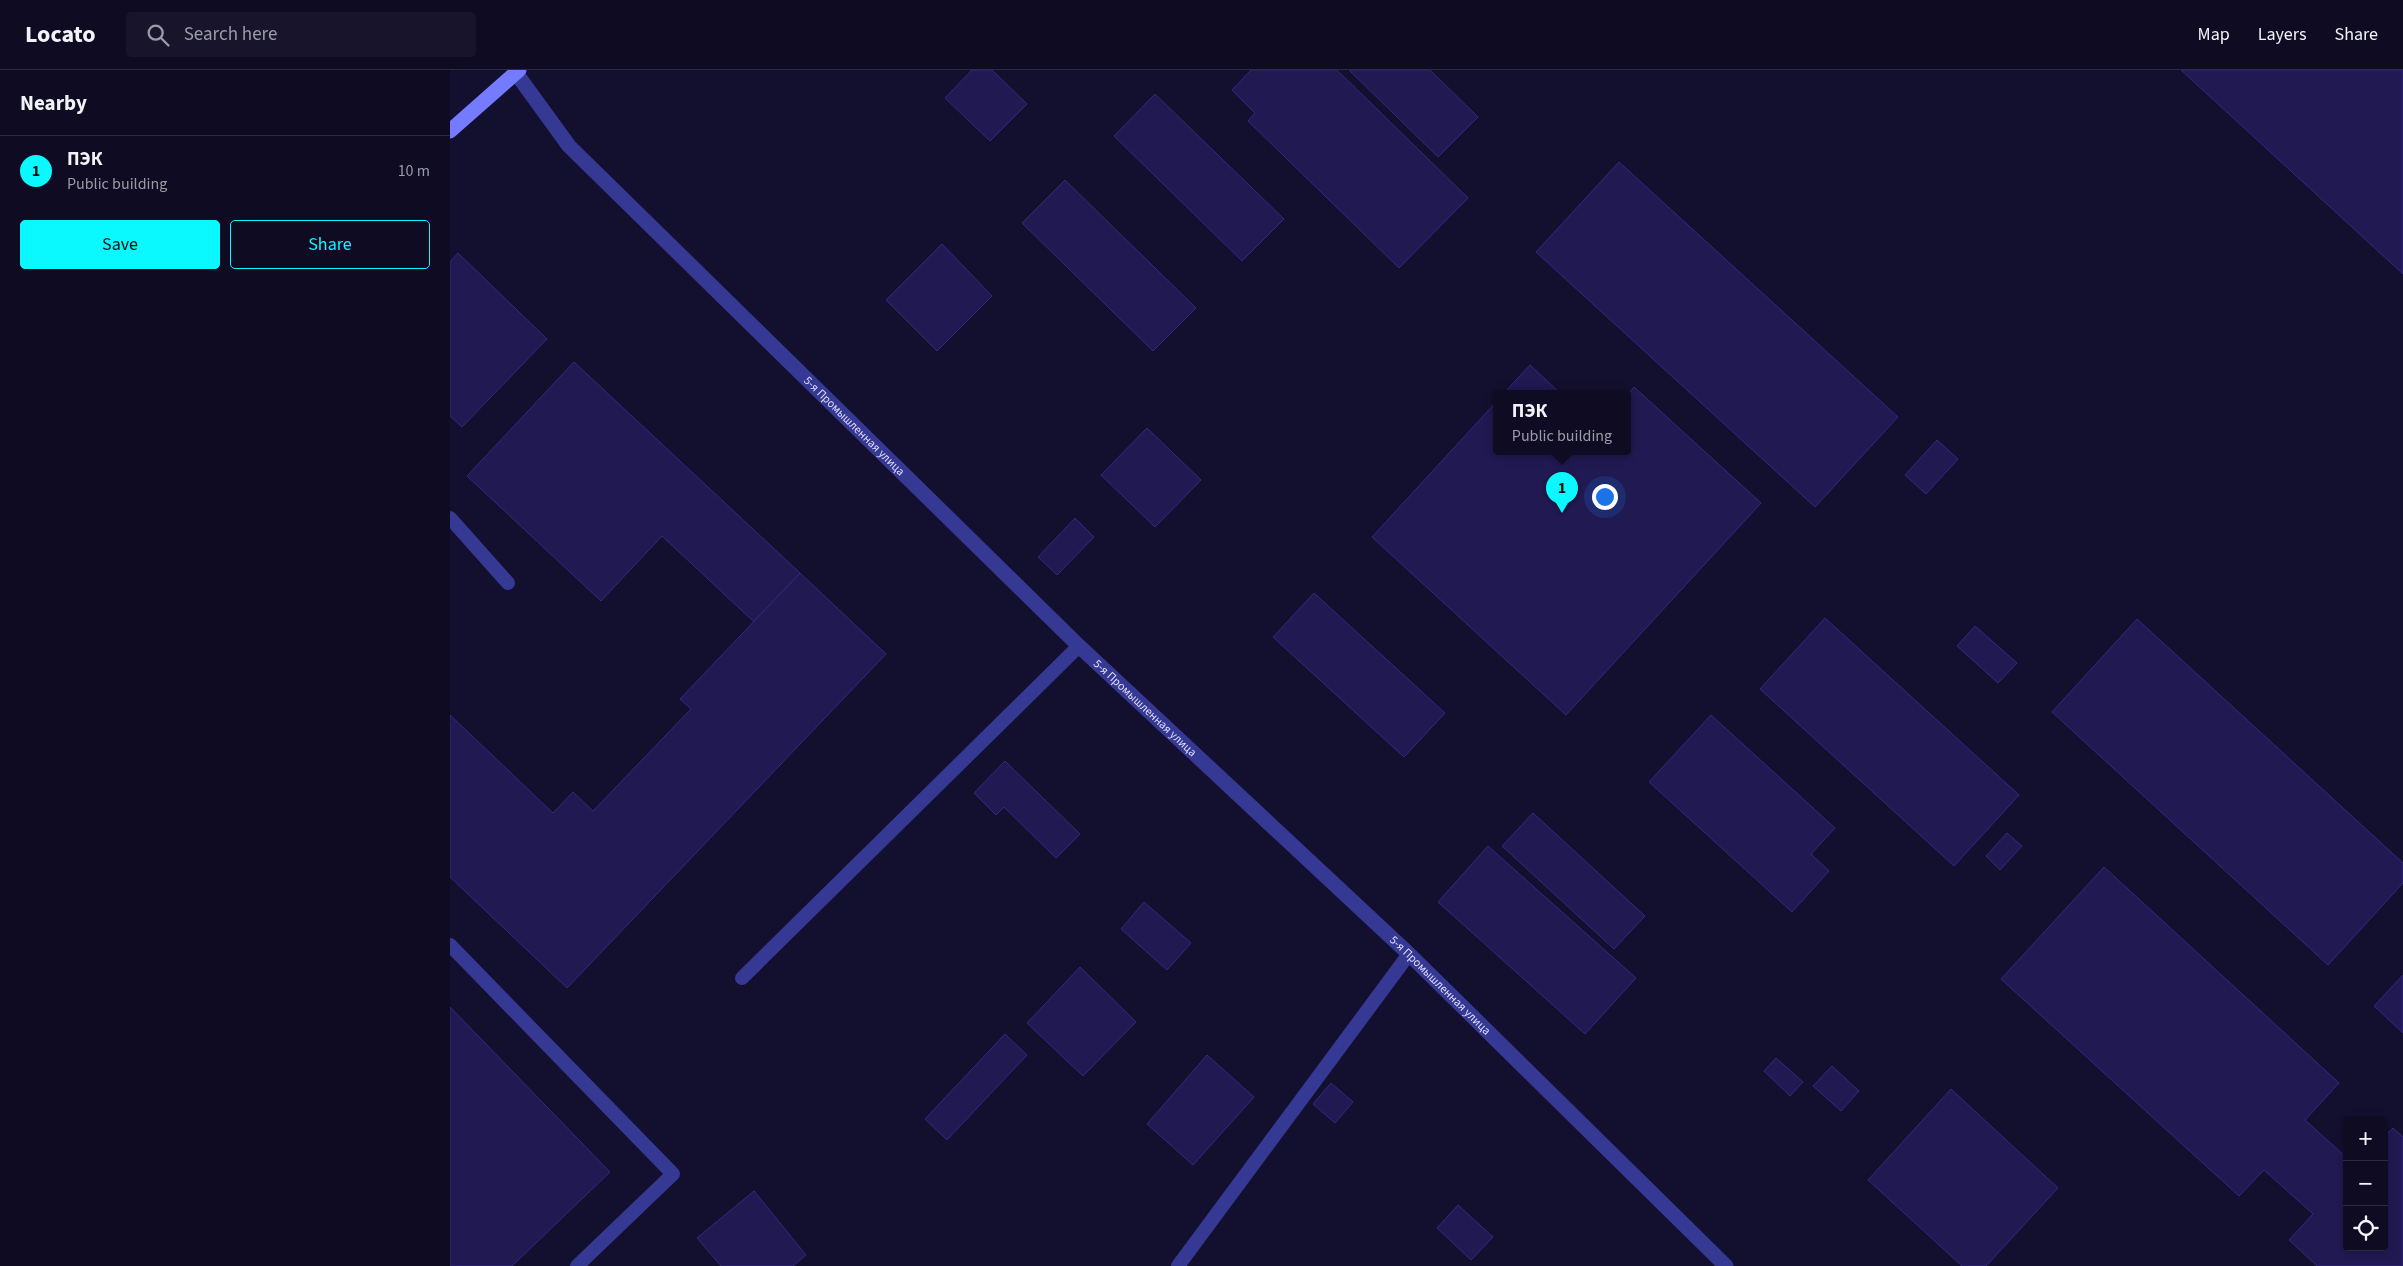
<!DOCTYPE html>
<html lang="en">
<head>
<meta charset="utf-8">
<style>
	:root { --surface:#0e0b23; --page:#17142b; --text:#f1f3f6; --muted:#9b9ba6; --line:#2e2b41; --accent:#0af8ff }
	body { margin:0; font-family:"Source Sans 3",sans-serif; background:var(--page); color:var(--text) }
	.controls { position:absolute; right:15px; bottom:15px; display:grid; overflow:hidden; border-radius:5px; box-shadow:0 2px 8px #0003 }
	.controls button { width:45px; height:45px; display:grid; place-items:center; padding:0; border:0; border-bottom:1px solid var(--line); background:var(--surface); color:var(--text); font:25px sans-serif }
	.you { position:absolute; left:1154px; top:426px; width:18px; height:18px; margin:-12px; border:4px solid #fff; border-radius:50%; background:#1a73e8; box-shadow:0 0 0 8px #1a73e833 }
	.badge { display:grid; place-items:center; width:32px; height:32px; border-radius:50%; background:var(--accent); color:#111; font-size:16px; font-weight:700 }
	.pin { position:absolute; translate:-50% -41px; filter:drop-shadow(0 1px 2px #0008) }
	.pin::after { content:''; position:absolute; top:26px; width:18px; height:15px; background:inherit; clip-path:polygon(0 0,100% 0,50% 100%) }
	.popup { position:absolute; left:1043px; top:320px; width:138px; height:65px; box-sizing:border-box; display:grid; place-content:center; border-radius:5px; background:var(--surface); filter:drop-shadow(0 1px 4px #0005); font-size:16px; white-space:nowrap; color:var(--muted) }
	.popup b { font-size:19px; color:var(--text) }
	.popup::after { content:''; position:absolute; left:50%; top:100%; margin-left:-10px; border:10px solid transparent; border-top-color:var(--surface) }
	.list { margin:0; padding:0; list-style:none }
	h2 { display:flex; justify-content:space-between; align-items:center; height:65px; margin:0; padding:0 20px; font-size:21px }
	h2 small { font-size:16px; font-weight:400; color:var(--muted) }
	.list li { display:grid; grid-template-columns:32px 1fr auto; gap:15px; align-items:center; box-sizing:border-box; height:70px; padding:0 20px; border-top:1px solid var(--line) }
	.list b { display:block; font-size:19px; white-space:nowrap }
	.list p { margin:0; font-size:16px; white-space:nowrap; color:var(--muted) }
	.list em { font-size:16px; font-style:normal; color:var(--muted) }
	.actions { display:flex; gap:10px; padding:15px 20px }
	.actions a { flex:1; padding:11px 0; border:1px solid var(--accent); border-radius:5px; text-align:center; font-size:18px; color:var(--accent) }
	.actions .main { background:var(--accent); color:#111 }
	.icon { flex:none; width:28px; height:28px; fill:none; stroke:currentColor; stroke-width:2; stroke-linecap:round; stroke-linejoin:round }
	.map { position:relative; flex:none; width:1953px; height:1196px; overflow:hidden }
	header { display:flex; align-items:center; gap:30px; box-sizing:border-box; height:70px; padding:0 25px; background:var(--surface); border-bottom:1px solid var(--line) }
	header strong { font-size:24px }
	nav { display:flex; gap:28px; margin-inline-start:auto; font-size:18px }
	.search { width:350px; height:45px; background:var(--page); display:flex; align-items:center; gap:12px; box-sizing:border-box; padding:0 18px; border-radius:5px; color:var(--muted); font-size:19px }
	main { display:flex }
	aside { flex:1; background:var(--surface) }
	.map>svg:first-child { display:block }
</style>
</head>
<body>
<header>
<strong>Locato</strong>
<div class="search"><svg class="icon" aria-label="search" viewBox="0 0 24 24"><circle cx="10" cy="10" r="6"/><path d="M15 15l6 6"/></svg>Search here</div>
<nav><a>Map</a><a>Layers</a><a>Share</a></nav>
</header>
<main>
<aside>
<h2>Nearby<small></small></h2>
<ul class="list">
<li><span class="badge">1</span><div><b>ПЭК</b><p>Public building</p></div><em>10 m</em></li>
</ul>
<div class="actions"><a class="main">Save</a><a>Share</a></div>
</aside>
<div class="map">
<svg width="1953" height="1196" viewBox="0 0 1953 1196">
	<rect width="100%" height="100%" fill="#130f2f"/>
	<g fill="#211952" stroke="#342981">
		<path d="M522,0h20l35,34 -37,37 -45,-43z"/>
		<path d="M801,0h86l131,128 -69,70 -151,-147 7,-8 -23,-23z"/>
		<path d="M899,0h81l48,47 -40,40z"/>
		<path d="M1731,0h222v204z"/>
		<path d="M705,24l129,125 -42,42 -128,-125z"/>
		<path d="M1169,92l279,255 -83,90 -279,-255z"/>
		<path d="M615,110l131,128 -43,43 -131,-128z"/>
		<path d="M492,174l50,52 -55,55 -51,-51z"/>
		<path d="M8,183l89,86 -85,88 -12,-11v-154z"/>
		<path d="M124,292l226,211 -46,49 -92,-86 -61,65 -134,-125z"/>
		<path d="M1080,295l31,29h-58z"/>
		<path d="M1184,317l127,116 -195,212 -194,-178 125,-136v51h130v-57z"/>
		<path d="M697,358l54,52 -46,47 -54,-52z"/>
		<path d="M1487,370l21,19 -32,35 -21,-19z"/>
		<path d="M625,448l19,19 -37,38 -19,-18z"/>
		<path d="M350,503l86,81 -319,334 -117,-111v-162l103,98 20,-21 20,19 98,-102 -11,-10z"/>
		<path d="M864,523l131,120 -41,44 -131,-120z"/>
		<path d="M1375,548l194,177 -65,71 -194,-177z"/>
		<path d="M1687,549l266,244v20l-75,82 -276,-253z"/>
		<path d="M1525,556l42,37 -19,20 -41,-37z"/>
		<path d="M1261,645l124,113 -24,26 18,17 -37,41 -143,-130z"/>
		<path d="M555,691l75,73 -24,24 -52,-51 -8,8 -22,-22z"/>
		<path d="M1083,743l112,103 -31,33 -112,-103z"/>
		<path d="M1557,763l15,13 -22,24 -14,-14z"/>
		<path d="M1038,776l148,132 -51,56 -147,-132z"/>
		<path d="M1654,797l235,216 -34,37 42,38v89h37v-110l9,-9 10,9v129h-86l-28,-26 24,-26 -49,-44 -25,26 -238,-217z"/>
		<path d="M694,832l47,41 -24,27 -46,-41z"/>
		<path d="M630,897l56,55 -53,54 -56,-53z"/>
		<path d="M1953,905v58l-29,-27z"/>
		<path d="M0,937l160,165 -98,94h-62z"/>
		<path d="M555,964l22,21 -80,85 -22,-21z"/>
		<path d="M757,985l47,42 -61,68 -46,-41z"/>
		<path d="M1326,988l27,24 -13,14 -26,-25z"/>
		<path d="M1382,996l27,25 -18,20 -28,-25z"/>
		<path d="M881,1013l22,19 -18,21 -22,-19z"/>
		<path d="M1501,1019l107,99 -72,78h-24l-94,-86z"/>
		<path d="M304,1121l52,64 -13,11h-72l-24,-28z"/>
		<path d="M1008,1135l35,32 -22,23 -34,-32z"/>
	</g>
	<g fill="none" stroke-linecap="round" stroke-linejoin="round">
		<g stroke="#363993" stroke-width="14">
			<path d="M0,448l58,65"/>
			<path d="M0,875l223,229 -96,92"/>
			<path d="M292,908l337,-332"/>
			<path d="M728,1196l231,-312"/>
		</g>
		<path stroke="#363993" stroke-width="15" id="s1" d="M66,3l53,73 510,500 330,308 317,312"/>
		<path stroke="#757bff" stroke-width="15" d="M0,61l69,-61"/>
	</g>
	<g text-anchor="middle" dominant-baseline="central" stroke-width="5" stroke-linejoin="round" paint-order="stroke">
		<g font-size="12" fill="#dfdeff" stroke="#130f2f">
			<text stroke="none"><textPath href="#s1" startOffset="490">5-я Промышленная улица</textPath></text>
			<text stroke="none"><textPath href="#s1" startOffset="895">5-я Промышленная улица</textPath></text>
			<text stroke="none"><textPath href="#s1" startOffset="1300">5-я Промышленная улица</textPath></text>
		</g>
	</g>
</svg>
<div class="controls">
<button>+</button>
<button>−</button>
<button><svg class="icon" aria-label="locate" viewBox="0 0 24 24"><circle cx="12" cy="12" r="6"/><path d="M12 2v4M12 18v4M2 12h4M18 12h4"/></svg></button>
</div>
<div class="you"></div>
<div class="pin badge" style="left:1112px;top:443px">1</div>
<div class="popup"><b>ПЭК</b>Public building</div>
</div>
</main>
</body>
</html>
